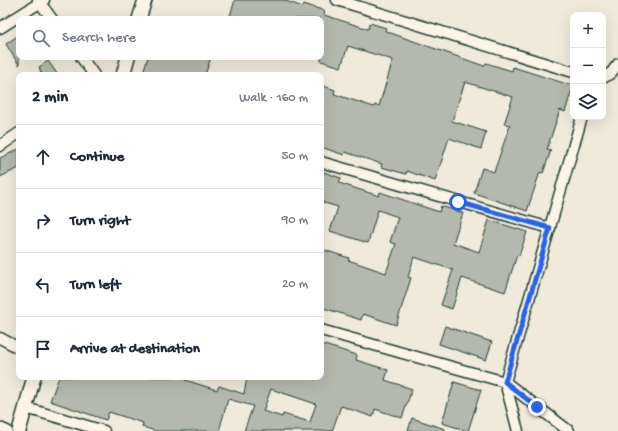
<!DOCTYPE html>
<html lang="en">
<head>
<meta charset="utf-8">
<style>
	:root { --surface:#fff; --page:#f6f6f7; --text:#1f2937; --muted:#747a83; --line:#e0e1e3 }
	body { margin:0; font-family:"Gochi Hand",sans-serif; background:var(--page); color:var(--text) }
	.controls { position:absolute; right:12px; top:12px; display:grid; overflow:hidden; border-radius:8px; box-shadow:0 4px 16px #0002 }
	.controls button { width:36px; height:36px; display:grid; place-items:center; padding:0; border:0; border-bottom:1px solid var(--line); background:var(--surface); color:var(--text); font:20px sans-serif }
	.stop { position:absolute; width:12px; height:12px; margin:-9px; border:3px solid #2563eb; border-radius:50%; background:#fff }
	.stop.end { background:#2563eb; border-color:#fff; box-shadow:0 1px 4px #0008 }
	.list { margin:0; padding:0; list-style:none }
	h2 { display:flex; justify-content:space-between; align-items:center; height:52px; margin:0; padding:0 16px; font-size:17px }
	h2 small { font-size:13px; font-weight:400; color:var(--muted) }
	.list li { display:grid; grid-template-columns:26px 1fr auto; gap:12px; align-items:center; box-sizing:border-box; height:64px; padding:0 16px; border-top:1px solid var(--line) }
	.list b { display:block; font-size:15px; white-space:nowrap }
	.list em { font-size:13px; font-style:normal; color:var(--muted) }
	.icon { flex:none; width:22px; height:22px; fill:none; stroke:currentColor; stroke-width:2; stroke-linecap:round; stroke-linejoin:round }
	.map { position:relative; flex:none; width:618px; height:431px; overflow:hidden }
	.search { position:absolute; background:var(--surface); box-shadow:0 4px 16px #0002; left:16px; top:16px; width:308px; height:44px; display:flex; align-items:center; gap:10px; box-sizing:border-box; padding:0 14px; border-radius:8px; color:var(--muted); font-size:15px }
	.panel { position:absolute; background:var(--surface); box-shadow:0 4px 16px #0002; left:16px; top:72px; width:308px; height:308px; border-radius:8px }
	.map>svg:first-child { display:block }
</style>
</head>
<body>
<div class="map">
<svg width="618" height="431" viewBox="0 0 618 431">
	<rect width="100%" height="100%" fill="#efeada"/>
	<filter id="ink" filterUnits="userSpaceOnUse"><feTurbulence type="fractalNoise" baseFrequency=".025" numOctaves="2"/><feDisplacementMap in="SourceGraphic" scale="8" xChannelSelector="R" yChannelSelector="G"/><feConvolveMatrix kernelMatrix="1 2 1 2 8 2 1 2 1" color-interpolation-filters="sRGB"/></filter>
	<g filter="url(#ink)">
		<g fill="#b5b9ad" stroke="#1f3d34" fill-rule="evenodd">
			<path d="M235,0h48l20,7 1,-3 21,7 -1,4 44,14 2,-6 16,5 -1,3 99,35 2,-3 26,8 1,-4 60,19 -8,26 -5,-2 -13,39 4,1 -8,23 -3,-1 -13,39 -53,-18 8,-25 12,4 16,-47 -6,-1 9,-27 -48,-15 -13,39 34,11 -5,17 -32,-11 -14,43 -28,-10 -1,3 -25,-7 1,-3 -37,-12 -1,3 -23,-8v-62l14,5 -1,4 40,13 1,-2 4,1 14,-46 -45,-14 -7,21 -20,-6v-42h-92z"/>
			<path d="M19,35v30l-13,-21z"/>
			<path d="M148,57h63l-6,18h-63z"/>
			<path d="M48,61l10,14h-16l-3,-8z"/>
			<path d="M19,149v19l-19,9v-19z"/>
			<path d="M321,171l20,7 -2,5 40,13 1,-4 59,20 2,-6 22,7 -10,30 26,9 10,-32 38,12 -8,24 -2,-1 -12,37 -43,-14 -10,31 -11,-4 12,-35 -39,-13 -6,20 3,1 -15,47 -33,-11 -2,6 -40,-13v-58l28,9 -1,2 38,13 10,-29 -6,-2 8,-25 -20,-7 -10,33 -38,-12 8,-24 -17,-5z"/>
			<path d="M445,326l47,16 -6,18 -47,-16z"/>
			<path d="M321,344l36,11 -1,5 32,10 -3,10 27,9 -10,29 -27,-9 -2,8 -32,-11 -9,25h-88l9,-25 -25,-7 -9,32h-63l-14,-4 1,-4 -34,-11 -3,8 -56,-19 9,-24h121l5,2v1l32,10 2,-4 25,8 3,-17h74zM271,389l45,15 -6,18 -27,-8 -1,3 -19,-6z"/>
			<path d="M454,382l27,8 -13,41 -26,-8z"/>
			<path d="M412,418l33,11v2h-37z"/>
		</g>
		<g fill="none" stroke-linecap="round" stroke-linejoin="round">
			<defs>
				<g id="minor">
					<path d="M38,0l14,19"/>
					<path d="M337,0l236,72"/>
					<path d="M0,28l44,-28"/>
					<path d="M81,57l13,18"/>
					<path d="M603,78l8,-5 7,-9"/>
					<path d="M0,146l19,-13"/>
					<path d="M321,162l229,66"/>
					<path d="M321,330l184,52 64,49"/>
					<path d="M0,338l19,10"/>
					<path d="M26,408l78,23"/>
					<path d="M0,428l7,3"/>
					<path d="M518,431l-13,-49 77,-265"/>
				</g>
				<g id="tertiary">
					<path d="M139,19l6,-19"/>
					<path d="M123,75l5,-18"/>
					<path d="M19,431l15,-54"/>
				</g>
			</defs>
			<use href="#minor" stroke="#1f3d34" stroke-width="13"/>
			<use href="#tertiary" stroke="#1f3d34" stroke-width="16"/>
			<use href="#minor" stroke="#fcf5e5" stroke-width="10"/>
			<use href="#tertiary" stroke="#fcf5e5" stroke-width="13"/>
		</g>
	</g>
	<g fill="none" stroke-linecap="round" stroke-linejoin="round" filter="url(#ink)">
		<path stroke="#2563eb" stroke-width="5" d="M458,202l92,26 -45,154 32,25"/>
	</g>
</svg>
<div class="controls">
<button>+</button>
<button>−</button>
<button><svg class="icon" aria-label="layers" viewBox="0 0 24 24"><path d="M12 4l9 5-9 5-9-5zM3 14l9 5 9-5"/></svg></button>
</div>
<div class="stop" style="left:458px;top:202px"></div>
<div class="stop end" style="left:537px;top:407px"></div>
<div class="search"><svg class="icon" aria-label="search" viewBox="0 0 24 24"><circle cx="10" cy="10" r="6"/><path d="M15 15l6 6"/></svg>Search here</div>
<section class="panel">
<h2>2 min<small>Walk · 160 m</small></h2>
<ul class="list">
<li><svg class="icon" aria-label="ahead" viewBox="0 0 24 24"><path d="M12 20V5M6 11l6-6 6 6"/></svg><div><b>Continue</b></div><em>50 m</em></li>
<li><svg class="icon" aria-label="right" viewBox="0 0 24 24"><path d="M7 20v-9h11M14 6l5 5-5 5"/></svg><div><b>Turn right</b></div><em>90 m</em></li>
<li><svg class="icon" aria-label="left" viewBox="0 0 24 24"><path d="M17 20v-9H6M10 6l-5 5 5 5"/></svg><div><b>Turn left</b></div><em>20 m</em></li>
<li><svg class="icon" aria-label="arrive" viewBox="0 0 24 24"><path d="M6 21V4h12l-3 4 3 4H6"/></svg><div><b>Arrive at destination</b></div></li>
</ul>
</section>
</div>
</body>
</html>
